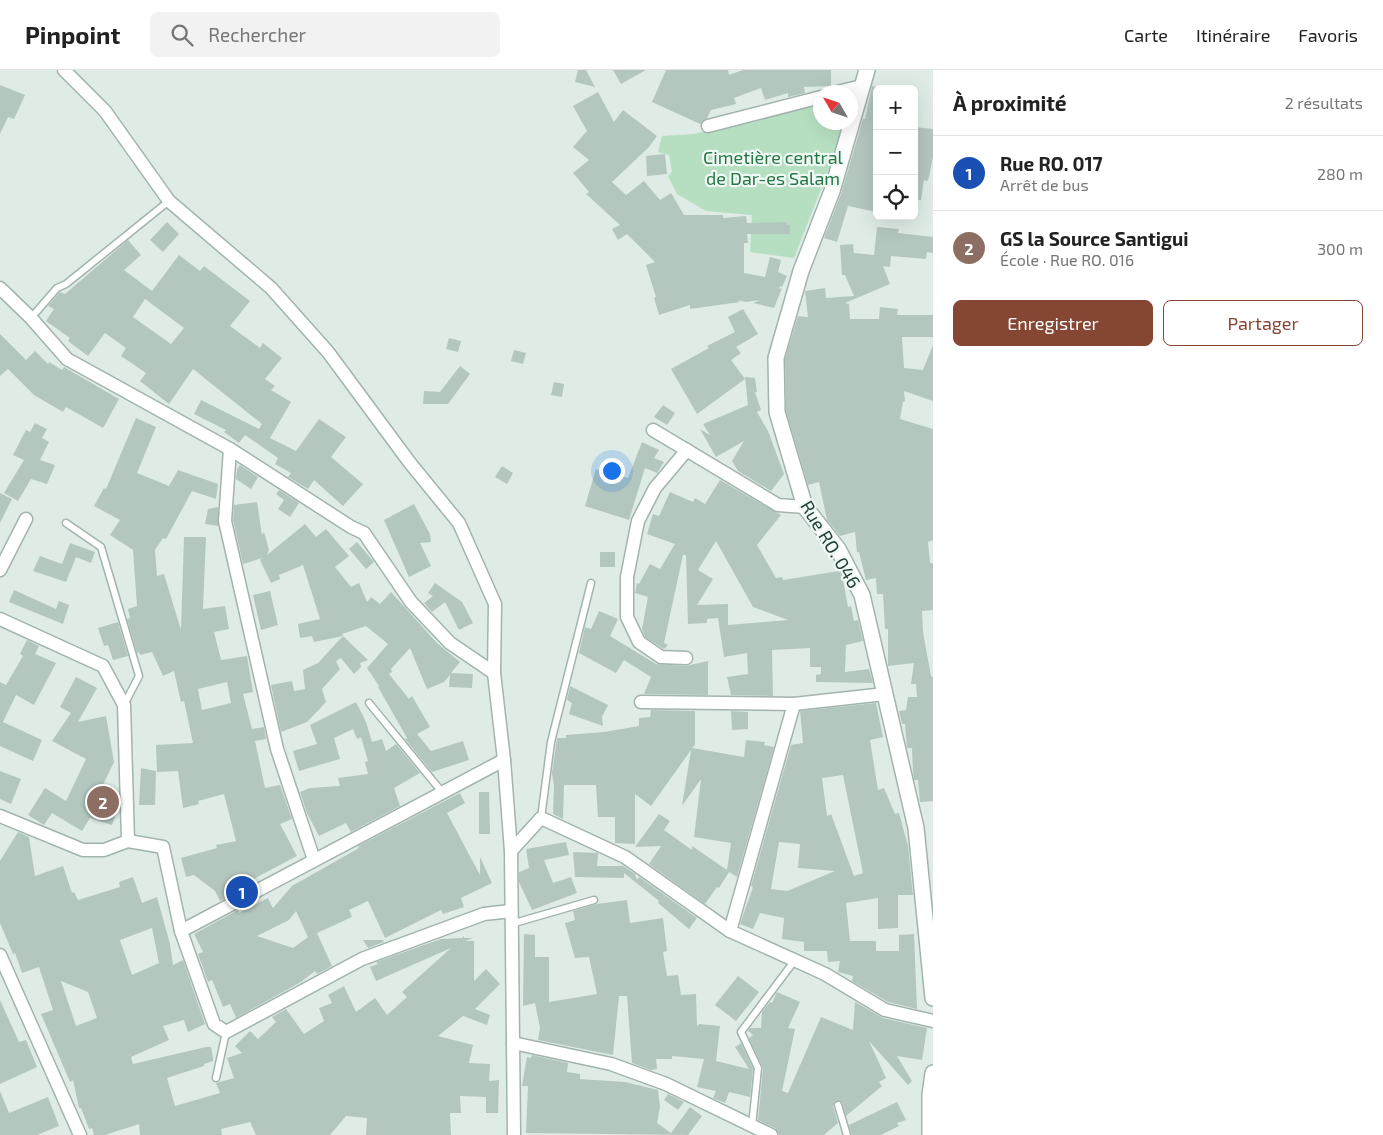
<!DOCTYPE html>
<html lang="fr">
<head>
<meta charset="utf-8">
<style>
	:root { --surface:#fff; --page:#f2f2f2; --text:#222; --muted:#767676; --line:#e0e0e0; --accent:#854634 }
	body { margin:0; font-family:"Exo 2",sans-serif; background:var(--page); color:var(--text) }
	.controls { position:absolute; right:15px; top:15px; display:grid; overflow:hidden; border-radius:8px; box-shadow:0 5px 20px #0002 }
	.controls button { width:45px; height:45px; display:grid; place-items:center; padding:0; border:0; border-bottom:1px solid var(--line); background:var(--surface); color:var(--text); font:25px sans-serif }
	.compass { position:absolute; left:813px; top:15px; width:45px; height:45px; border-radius:50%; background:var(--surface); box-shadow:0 5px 20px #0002; rotate:309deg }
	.you { position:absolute; left:611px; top:400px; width:18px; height:18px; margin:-12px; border:4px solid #fff; border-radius:50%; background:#1a73e8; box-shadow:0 0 0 8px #1a73e833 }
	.badge { display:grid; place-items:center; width:32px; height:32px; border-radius:50%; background:var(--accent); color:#fff; font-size:16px; font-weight:700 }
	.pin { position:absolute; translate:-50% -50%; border:2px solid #fff; box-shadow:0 1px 5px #0006 }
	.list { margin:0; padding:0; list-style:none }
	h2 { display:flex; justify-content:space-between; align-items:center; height:65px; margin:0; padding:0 20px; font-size:21px }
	h2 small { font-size:16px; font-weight:400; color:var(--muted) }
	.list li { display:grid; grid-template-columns:32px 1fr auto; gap:15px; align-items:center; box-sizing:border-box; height:75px; padding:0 20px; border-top:1px solid var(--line) }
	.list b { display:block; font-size:19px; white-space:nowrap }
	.list p { margin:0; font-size:16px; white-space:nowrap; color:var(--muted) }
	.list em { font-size:16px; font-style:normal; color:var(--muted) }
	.actions { display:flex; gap:10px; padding:15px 20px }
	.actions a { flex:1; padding:11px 0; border:1px solid var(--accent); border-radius:8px; text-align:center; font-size:18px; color:var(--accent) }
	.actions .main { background:var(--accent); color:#fff }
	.icon { flex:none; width:28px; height:28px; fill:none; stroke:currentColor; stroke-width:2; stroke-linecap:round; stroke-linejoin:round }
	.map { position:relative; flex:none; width:933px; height:1065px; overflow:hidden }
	header { display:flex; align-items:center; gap:30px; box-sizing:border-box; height:70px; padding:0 25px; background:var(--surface); border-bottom:1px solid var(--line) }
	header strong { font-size:24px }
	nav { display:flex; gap:28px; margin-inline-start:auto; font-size:18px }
	.search { width:350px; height:45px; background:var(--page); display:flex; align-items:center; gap:12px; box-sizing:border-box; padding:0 18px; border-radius:8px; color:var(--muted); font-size:19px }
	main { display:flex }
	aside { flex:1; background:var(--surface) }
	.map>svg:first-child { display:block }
</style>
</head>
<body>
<header>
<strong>Pinpoint</strong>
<div class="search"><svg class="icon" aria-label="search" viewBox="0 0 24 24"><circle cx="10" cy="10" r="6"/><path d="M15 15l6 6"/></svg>Rechercher</div>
<nav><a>Carte</a><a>Itinéraire</a><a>Favoris</a></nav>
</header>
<main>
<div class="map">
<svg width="933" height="1065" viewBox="0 0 933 1065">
	<rect width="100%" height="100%" fill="#dfece6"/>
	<path fill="#b5dfc0" d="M820,32l1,20 25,1 -1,5 -51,130 -44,-6 2,-37 -46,-4 -29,-17 -9,-18 4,-4 -3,-17 -11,-3 4,-16 32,-2z"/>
	<g fill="#b4c7bf" fill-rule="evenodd">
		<path d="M578,0h8l9,17 -20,-5z"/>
		<path d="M613,0h33l-25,14z"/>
		<path d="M666,0h62l1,5 14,-5h88v16l-27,1 1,6 -17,4v-4l-23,7 -4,-12 -27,10 2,6 -25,6 -4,8 -7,6 -48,-22z"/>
		<path d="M0,15l25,10 -11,24 -6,-2 -8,17z"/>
		<path d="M872,16l5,1v125l-29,-6 -11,36 -13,-4 17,-44 22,-75h2z"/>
		<path d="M598,22l16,30 9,-12 34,26 -8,11 -37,35 14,13 18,-14 16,19 11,-7 13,22h39v3l23,-2 1,7 40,-1v3h3v9h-43l1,9h-4v30l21,4 5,-20 11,3 -3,12 9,4 -5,11 -2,-1 -1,3 3,-1 -8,20 -21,-5 7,-3 -14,2 -8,-2 2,2 -50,7v-4l-31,10 -5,-17 2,-1 -10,-32 9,-3 -28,-28 -9,6 -6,-11 8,-4 -34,-31 3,-2 -16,-19 16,-13 -16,-13 14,-16 -14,-25z"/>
		<path d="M914,57l19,2v28l-5,24 -4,-1 -3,20h-7z"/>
		<path d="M665,84l2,20 -20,2 -1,-20z"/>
		<path d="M167,152l12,12 -16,18 -13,-12z"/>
		<path d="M877,157l22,2 -1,4 35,4v16l-6,-1 -1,7 -35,-3 -1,11 -7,-1 7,18 -45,19 4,1 1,15h29l1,-12 18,2 -1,6h36v22h-31l2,31 19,2 10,-25v56l-29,-10 1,10 -2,1 -3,17 33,10v111l-5,2 2,21h3v47l-11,1 1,21 8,44 2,1v124l-13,1 -2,-22h-4l-1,-7 -1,-25h-5l-2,-24h-3l-3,-13 7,-1 2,-13h9l-1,-13h-5l3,-21 -26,3v-37h-3l-2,-35h-6l-1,-16 -10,2 -7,-28h-2l-2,-20 -15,4 -13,-16 -8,-38 -11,3 -22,-74 -1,-52 13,-43 10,1 -3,-26 20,-3 1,10 28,-2 -9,-21h-3l-2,-30 13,-1 1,9 20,2z"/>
		<path d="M128,170l13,15 -17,15 28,21 27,-36 21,16 4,-5 46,35 -20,25 30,22 3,-5 19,15 -17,21 10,7 -4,4 20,12 -21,36 26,13 23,-32 27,18 -15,20 32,27 -20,22 -29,-26 -6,9 -20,-12 3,-4 -16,-9 3,-6 -33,-23 -6,8 -15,-11 2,-2 -32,-16 7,-14 58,29 3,-5 -69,-55 -24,35 -29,-23 6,-8 -25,-17 5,-8 -21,-15 -17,23 -20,-15 2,-3 -24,-17 8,-12 -6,-3 12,-14 5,2zM145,229l39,29 -13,16 -38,-27z"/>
		<path d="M743,239l15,25 -22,13 5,6 -10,7 14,19 -48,35 -26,-45 38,-21 -2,-2 28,-14 -7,-15z"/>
		<path d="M0,264l26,26 9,-9 13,13 1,-2 13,8 2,-3 55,32 -16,29 -37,-21 -3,5 -29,-17 -26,-26 -8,7z"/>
		<path d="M449,268l12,3 -3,11 -12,-3z"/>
		<path d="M514,280l12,3 -3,11 -12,-3z"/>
		<path d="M460,296l10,8 -22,30h-25l1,-13 16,1z"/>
		<path d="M745,307l10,1 2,14h-2l6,18 -4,2 11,19 16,43 -13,17 -33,-20 -6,-10 12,-20 -28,16 -16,-28 10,6 -7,-11 45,-19z"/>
		<path d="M554,312l10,2 -2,13 -11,-2z"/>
		<path d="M663,335l12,8 -8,12 -13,-8z"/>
		<path d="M136,348l20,9 -19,46 32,13 9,-16 40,14 -2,15 -24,-8 -26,48 -3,-1 -8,12 2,26 7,-2 17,56 3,-93h22l-3,72 22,-3 4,23 -15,3 7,28 26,-4 6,36 -10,2 9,35 12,-2 2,12 -11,2 10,47 15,-3 12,34 -12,5 17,32 -53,28 1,3 -16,3 3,5 -12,6 -5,-10 -21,-16 -8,2 -5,-19 36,-10 -1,-3 20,-4 -12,-47 -26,7 1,3 -16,4 -5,-37 -21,1 -1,-27 37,-2 -9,-42 -3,1 -7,-31 -11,5 -11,-24 -12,3 -1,-3 -2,1 -10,-34 3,-1 -2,-9 9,-3 -4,-56 -23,-15 10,-15 -26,-14 10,-18 2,1zM227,612l4,21 -29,7 -4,-21z"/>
		<path d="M35,353l12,6 -5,9 7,4 -9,18 15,5 -8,19 -16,-5 -13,22 -14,-8 20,-33 -11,-5 13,-25 4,2z"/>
		<path d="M642,372l17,8 -5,8 10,4 -7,11 -12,-5 -16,52 -44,-14 11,-37 32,9z"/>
		<path d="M240,395l18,12 -7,12 -15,-10 1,-10z"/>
		<path d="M502,396l11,7 -6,11 -12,-7z"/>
		<path d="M720,410l61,35 -24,30 19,33 6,-1 1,3 56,-9 4,9 5,27 3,-1 3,15 4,-1 5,21 -17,4 -1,27 24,-3 4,14 -57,-1v-7l5,-1v-7h-11v-19l-38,2 1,46 -42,-1 -4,-18 21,-3 -1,-21 -23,4 -6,-39 -11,1v4l-19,1 -2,-69h-3l-19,88 4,2 -4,4 -19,-12 -3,-8 6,-32 -13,-4 2,-10 2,1 11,-20 10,5 15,-25 -28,-10 6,-20 6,2 11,-24 23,10 2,-4 10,6zM716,471l37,66 35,13 -60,5v-21l-31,1 16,-26 -15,-9z"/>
		<path d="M279,420l20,13 -9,14 -12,-8 6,-9 -8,-6z"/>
		<path d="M0,423l12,6 -12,24z"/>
		<path d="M257,432l5,33 2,-3 5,18 -2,5 38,-31 11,13 10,-8 23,27 -14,11 16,20 8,-4 8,19 4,-5 9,7 11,-12 46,51 23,19 -9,11 22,1 -1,14 -23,-1 1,-12 -6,7 -17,7 -17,-41 -19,21 1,3 -3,2 20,25 3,-3 18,31 -13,7 14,17 32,-10 6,19 -37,12 -27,-33 2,-1 -29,-51 1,-1 -12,-18 21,-24 -22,-18 -24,8 1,2 -29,6 -2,-6 -12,2 -2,-14 22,-5 -17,-54 -24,10 1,4 -9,4 -11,-23 2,-2 -19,6 -10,-44 1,-15z"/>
		<path d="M414,434l16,30 1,8 -11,1 11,23 -22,11 -25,-57z"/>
		<path d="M218,437v19l-13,-2 3,-15z"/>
		<path d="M357,472l17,20 -8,7 -17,-20z"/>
		<path d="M70,473l25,9 -4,11 -15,-6 -10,25 -33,-11 7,-15 22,8z"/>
		<rect x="600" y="482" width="15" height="15"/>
		<path d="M435,513l27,19 11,21 -14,7 -14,-28 -13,10 -8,-9 9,-7 -5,-3z"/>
		<path d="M14,520l42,19 3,-8 10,4 -6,19 -54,-22z"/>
		<path d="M270,521l8,34 -17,5 -8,-35z"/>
		<path d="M599,541l19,8 -8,17 46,28 30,2 22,-5v34l-64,-1 7,-17 -27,-17 -8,13 -37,-20 6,-26 6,2z"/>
		<path d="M118,552l10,34 -15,4 -5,-15 -4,1 -6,-18z"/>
		<path d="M343,566l25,24 -8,3 1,4 -7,7 -13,-16 -5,3 4,8 -18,20 4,13 -19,20 -26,10 -10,-47 21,-4 2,10 11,-2 -2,-19 15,-7z"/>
		<path d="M27,570l12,6 -4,8 21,9 -22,42 -18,-10 -13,27 39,18 -9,21 -33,-15v-64l6,3 17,-29 -3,-2z"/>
		<path d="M76,607l21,11 -19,34 28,-6 8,46 -19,39 23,7 -6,17 -22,-7 -8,13 -30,-18 -8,12 -16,-10 17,-27 21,13 20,-42 -34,-18 19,-28 -11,-6z"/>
		<path d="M570,616l38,19 -6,12 1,9 -34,-12 3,-11 -5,-3z"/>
		<path d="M356,632l10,20 6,20 10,-3 4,12 10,-7 24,29 -26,15 6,18 -49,26 -5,-9 -27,13 -12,-23 -7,-21 10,-4 30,-2 -2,-8 30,-4 -3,-12 3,-1 -7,-24 -4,2 -4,-10 -19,9 6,21 -41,12 -6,-20 24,-7 -7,-19z"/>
		<path d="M876,633l7,34 -13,3 8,50 6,-2 11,26 4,-1 9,33 5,49h-15v33l-20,1v-31l-32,5 4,38h26v10h23v-16l15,-1 3,75 -29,-7 -36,-21 1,-5 -15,-4 2,-11 -12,1 -1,-11h-23v-9l-22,-3 2,-21 -24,-5 -7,16 -13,-5 13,-37 -2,-1 40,-141 12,-2 -3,-32zM843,705l20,98 -9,3 -23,-62 -4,2 -5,-38zM779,772l21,2 -2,24 37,3 -48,20 -16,-2z"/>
		<path d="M651,640l44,1v34l-3,3 52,9 2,-17 19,2 -1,3 10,2 -37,130 -8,-5 -10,16 -2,-1 -12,17 -56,-40 12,-18 -26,1 24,-33 11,7 -6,9 28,20v-4l35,24 4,-27 -37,-6 7,-58 -19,27 9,-56 -40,56 -16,-12v50l-20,-1v-26h-17l-2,-32h-32l-1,34 -10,-5 1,-28 -2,-13 5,-35h9v-3l38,-3 35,-6v-8l11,-1z"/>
		<path d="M731,641l17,1v17l-16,1z"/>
		<path d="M141,698l15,3 -1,34h-16z"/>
		<path d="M0,701l21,8 -10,25 -11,-5z"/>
		<path d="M479,722h10l1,42h-11z"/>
		<path d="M460,723l5,10 -18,10 33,62v-18l12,26 -31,15 3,9 -21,7 -2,-4 -56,28 -17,-37 -19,9 3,7 -35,16 15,33 -15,8 -2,-3 -14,11 -65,36 -6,-14 -7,3 -11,-27 -4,2 -10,-28 5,-2 -9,-18 44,-24 1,3 29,-15 5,10 19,-22 67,-38 -1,-2zM296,841l12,26 -15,11 -36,-12 32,-16z"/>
		<path d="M18,762l11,5 6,39 28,-10 9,27 2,-1 4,8 42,-13 -1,-5 14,-5 9,26 15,-6 13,47 3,21 10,-5 22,64 -17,8 -4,-12 -21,6 6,14 -38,17 2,7 73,-17h5l2,10v4l-9,3v2l-37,12 8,28 45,-13 -4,-10 18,-5 -7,-20 15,-5 -7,-7 15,-15 8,8 18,-17 -4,-5 14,-8 18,25 20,-13 -5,-13 13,-5 -4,-8 16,-9 12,26 19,-14 12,17 20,-18 -5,-5 49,-44 -75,33 -6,-14 8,-3 -2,-2 65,-23 21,-1 2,-2v2h9l-8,3h9v40l12,-12 14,15 -25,25 15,6 -3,10 -24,-9 -25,20 35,9 -4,18 21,1 -1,17 10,-1 -1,33h-12v-16l-26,-1 1,17h-11l1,22h-85l1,-17 -21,-2 -16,19h-74l-6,-13 -29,7 1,6h-82l-1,-11 -34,11h-11l-2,-7 -3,1 -8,-21h-2l-6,-28 -3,2 -29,-68 12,-4 -14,-43 -17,6 -7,-20 -2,1 -13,-31v-62zM152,858l7,35 -27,12 -12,-35zM61,911l27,11 9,26 -21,8z"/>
		<path d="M566,772l3,13 -25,5 9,23 18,-6 6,16 -45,17 -13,-28v-10l10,-4 -3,-19z"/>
		<path d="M573,782l25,1 -1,13h26l12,8 2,6 2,-3 58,41 -8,11 -31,-26 1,-2 -35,-28v5l-49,-1z"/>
		<path d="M627,830l3,23 33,-5 4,33 -4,1 4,24 11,-1 3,20 15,-1 1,32 2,-2 21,2 -4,35 33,8 -14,-22 6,-4 12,26 -3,28 -21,-5 -4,11 -12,-5 3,-7 -19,-4 7,-28 -32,-3v3h-16l1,10 -6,1 -19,-7 -5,-67h-8l-6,59 -75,-15 2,-12 -5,-25 -12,3 1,-72 11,1v22h14v45l48,-8 -8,-37 -14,1 -10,-35 10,-3 -2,-9 24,-7z"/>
		<path d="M363,870h20l1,2 -16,6z"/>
		<path d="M738,906l21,16 -23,29 -21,-16z"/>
		<path d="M777,922l23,10 -12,26 7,1 -13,62 6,2 33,-76 32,13 2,-28 28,16 44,10 -5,32 -25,-4 15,25 -4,4 -39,-44 17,37 -7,4 3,4 -36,30 -4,-14 -7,-1 -2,5 5,17 -14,12h-45l-4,-7 -17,-8 5,-52 -14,-30 4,-3 -5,-4 2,-3h11l1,-16 8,-10 2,1z"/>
		<path d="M0,930l19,42 7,-2 11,27 -37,17z"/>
		<path d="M532,985l36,8 -1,9 13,2v5l45,3 33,8 2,17 -3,16 14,10 19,-26 12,9 -14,19 -162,-2 2,-47h-6l5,-29 4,1z"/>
		<path d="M0,1021l9,22 39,-16 11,29 -22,9h-37z"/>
		<path d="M668,1024l16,8 -6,8 -14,-10z"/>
		<path d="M897,1032l9,18 -9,3 2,3 -18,9h-29l-3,-10z"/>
	</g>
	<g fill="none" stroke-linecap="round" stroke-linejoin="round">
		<defs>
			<g id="service">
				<path d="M31,248l26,-30 9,-4 103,-83"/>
				<path d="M66,453l35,24 38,129 -15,29"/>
				<path d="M369,633l73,89"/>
				<path d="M541,748l10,-76 40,-159"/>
				<path d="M511,854l83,-24"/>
				<path d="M216,1008l10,-46"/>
				<path d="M838,1035l9,30"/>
				<path d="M752,1056l6,-58 -17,-36 54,-72"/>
			</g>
			<g id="minor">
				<path d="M64,0l41,41 64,90 102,87 57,64 82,111 49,60 36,81 -1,69 10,87 7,91 3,284"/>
				<path d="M837,22l25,-6"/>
				<path d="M708,56l113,-29"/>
				<path d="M0,218l31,30 36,41 163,90 121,78 13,6 47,69 39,41 44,30"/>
				<path d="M653,360l125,75 27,2"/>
				<path d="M230,379l-5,72 52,228 37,111"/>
				<path d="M0,500l26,-51"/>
				<path d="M0,549l103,47 21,39 4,136"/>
				<path d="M686,588l-25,-1 -22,-15 -12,-25v-40l11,-56 17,-33 32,-38"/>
				<path d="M641,632l153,2 91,-10"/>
				<path d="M0,746l83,34h21l24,-9 35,6 18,84 33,93 12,8 136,-73 122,-45 27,-3"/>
				<path d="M511,781l30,-33 84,39 105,74 95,43 60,36 48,11"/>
				<path d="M181,861l323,-171"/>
				<path d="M730,861l64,-227"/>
				<path d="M0,885l80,180"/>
				<path d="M513,973l98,21 55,20 105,51"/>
			</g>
			<g id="tertiary">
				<path d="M867,0l-35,121 -31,80 -25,87 1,54 28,95 33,42 24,46 54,233 17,170"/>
				<path d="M930,1065v-40l3,-22"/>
			</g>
		</defs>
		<use href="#service" stroke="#a1b4ad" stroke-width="9"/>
		<use href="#minor" stroke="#a1b4ad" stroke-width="15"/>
		<use href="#tertiary" stroke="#a1b4ad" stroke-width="18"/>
		<use href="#service" stroke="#fff" stroke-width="6"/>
		<use href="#minor" stroke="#fff" stroke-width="12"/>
		<use href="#tertiary" stroke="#fff" stroke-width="15"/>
	</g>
	<g text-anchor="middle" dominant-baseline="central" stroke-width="4.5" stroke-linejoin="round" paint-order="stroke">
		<g font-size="18" fill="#257844" stroke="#eff8f4">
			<text x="773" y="87">Cimetière central<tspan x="773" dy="21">de Dar-es Salam</tspan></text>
		</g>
		<g font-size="18" fill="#1e3d34" stroke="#eff8f4">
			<text transform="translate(831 474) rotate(59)">Rue RO. 046</text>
		</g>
	</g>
</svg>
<div class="controls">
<button>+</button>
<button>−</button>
<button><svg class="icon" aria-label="locate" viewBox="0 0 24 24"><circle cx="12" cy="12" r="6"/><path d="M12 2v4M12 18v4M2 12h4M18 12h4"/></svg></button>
</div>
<svg class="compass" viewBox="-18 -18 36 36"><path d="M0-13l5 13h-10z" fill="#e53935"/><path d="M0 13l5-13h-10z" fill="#767676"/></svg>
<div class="you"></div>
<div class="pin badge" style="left:242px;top:822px;background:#1a4fb4">1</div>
<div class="pin badge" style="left:103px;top:732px;background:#8d6e63">2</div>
</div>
<aside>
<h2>À proximité<small>2 résultats</small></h2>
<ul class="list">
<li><span class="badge" style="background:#1a4fb4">1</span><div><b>Rue RO. 017</b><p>Arrêt de bus</p></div><em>280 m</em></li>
<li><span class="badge" style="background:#8d6e63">2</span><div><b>GS la Source Santigui</b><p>École · Rue RO. 016</p></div><em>300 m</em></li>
</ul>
<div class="actions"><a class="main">Enregistrer</a><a>Partager</a></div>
</aside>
</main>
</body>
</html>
